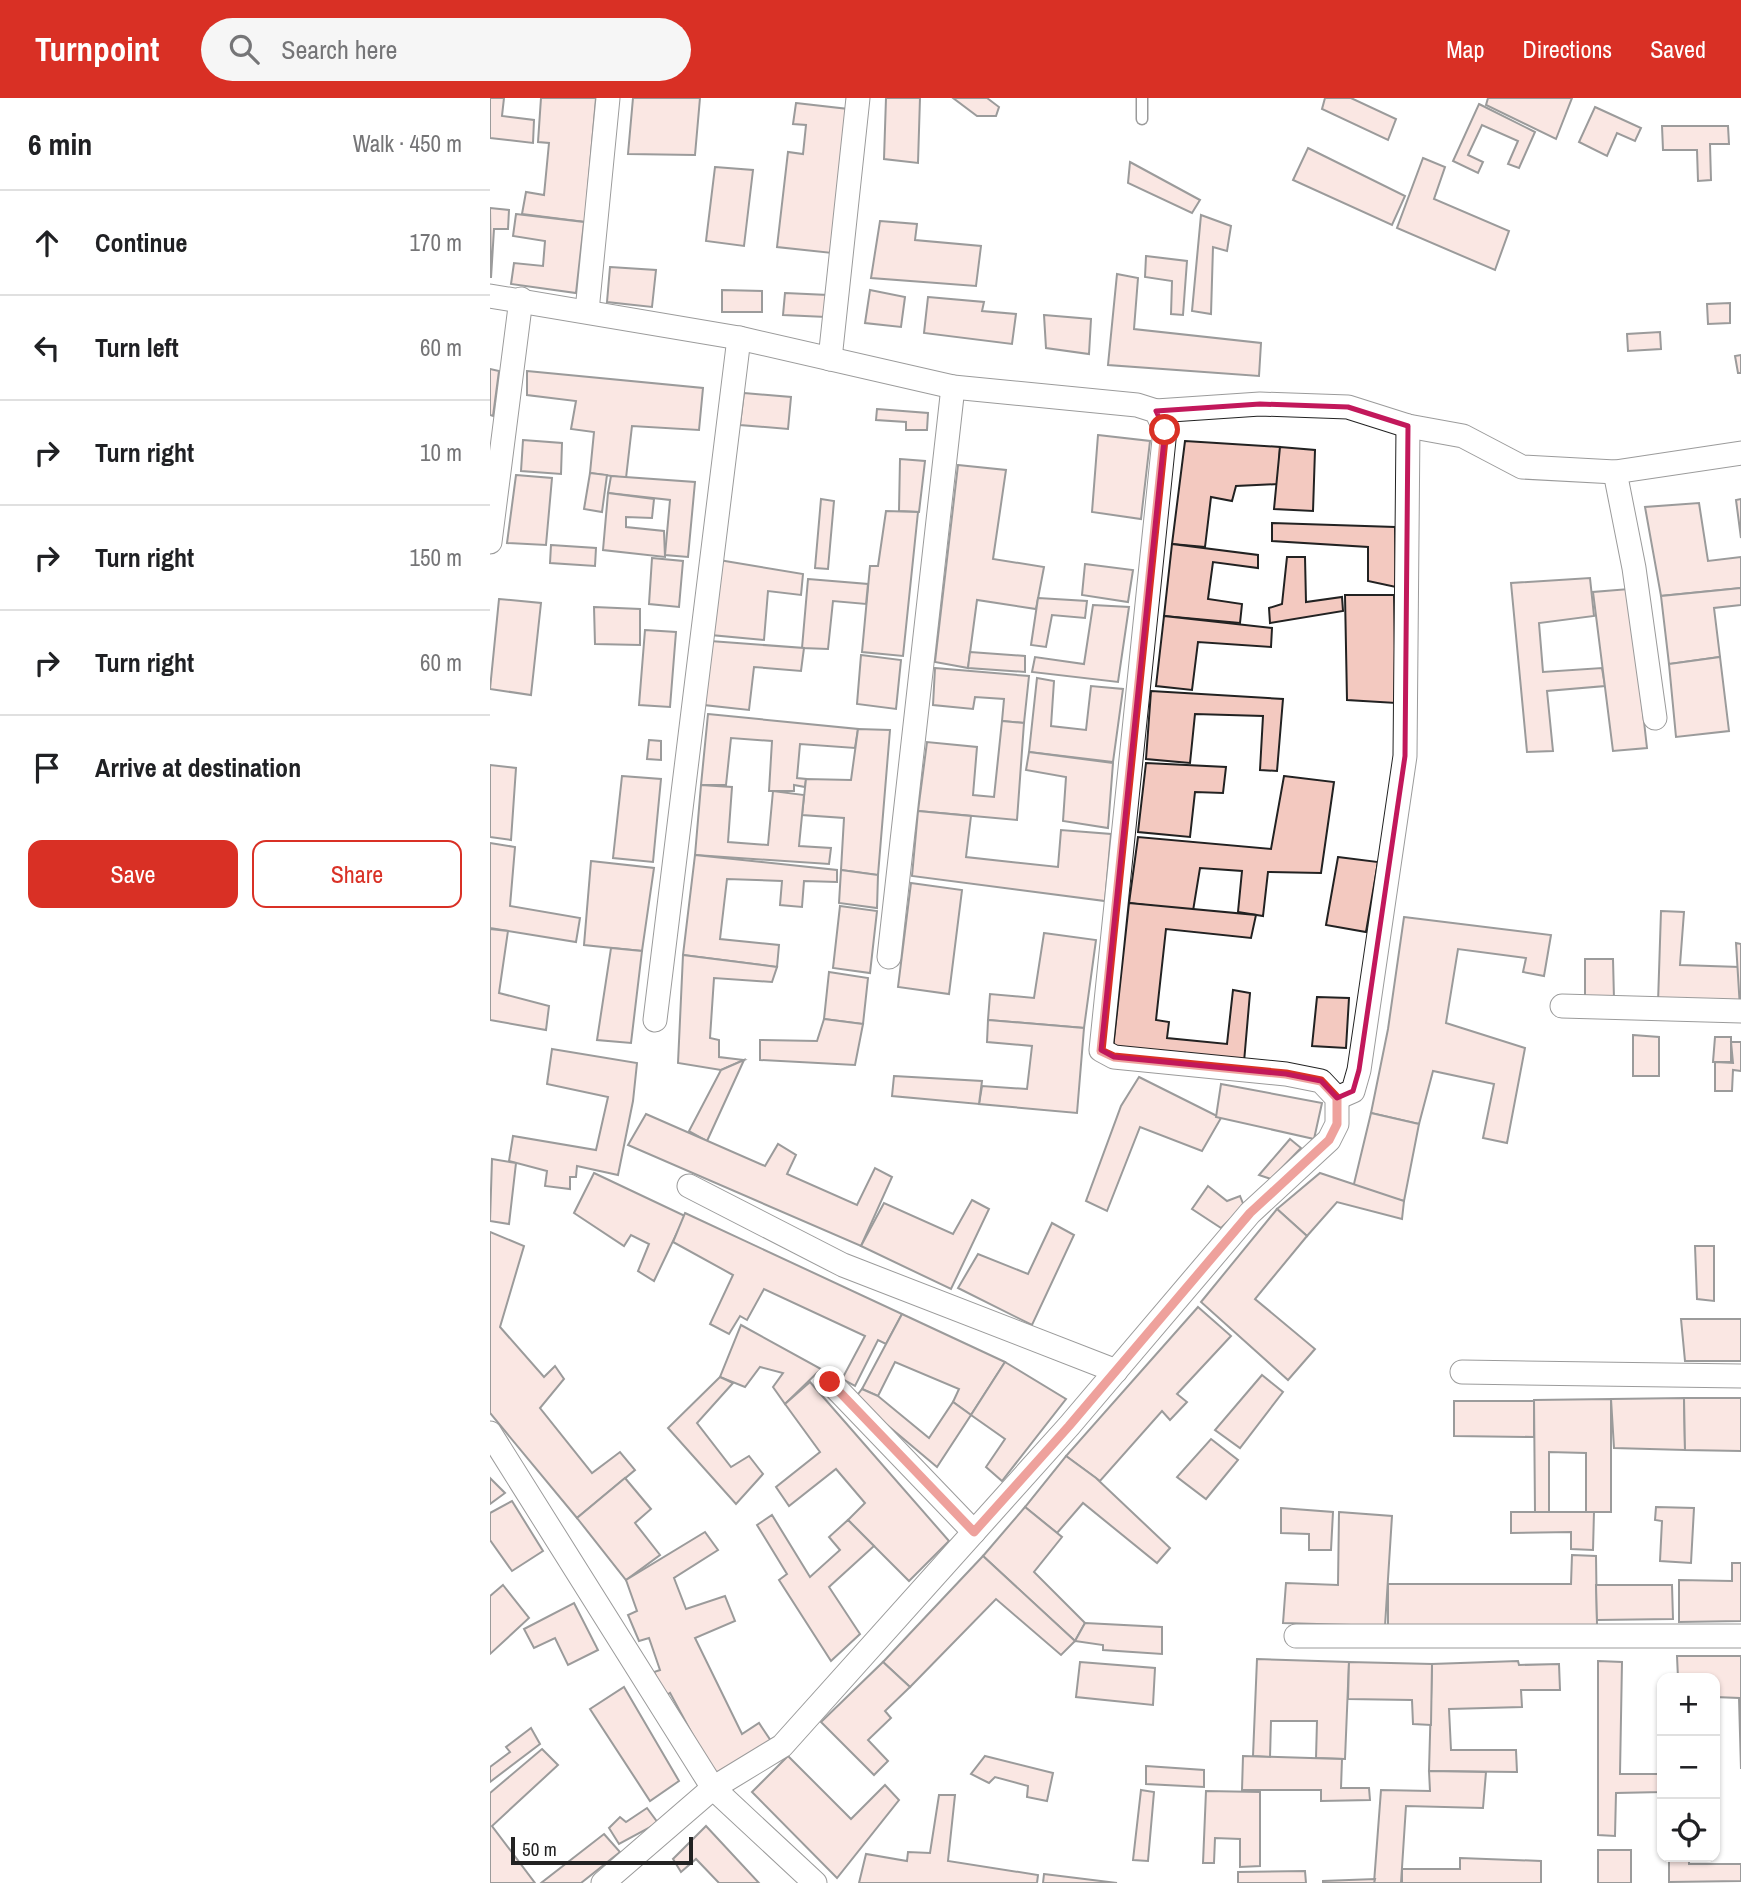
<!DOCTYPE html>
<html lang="en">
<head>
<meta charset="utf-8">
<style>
	:root { --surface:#fff; --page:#f6f6f6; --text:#202124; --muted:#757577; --line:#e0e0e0; --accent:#d93025 }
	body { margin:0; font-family:"Archivo Narrow",sans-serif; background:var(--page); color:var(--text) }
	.controls { position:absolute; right:21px; bottom:21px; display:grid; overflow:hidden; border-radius:14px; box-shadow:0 2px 5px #0004 }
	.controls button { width:63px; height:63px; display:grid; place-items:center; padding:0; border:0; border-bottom:2px solid var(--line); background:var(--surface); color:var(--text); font:35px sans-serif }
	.scale { position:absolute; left:21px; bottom:18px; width:182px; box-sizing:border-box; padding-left:7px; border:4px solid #222; border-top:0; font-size:19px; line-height:24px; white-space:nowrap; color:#222; -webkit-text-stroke:5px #fff; paint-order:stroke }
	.stop { position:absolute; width:21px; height:21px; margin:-16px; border:5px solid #d93025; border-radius:50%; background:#fff }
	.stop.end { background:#d93025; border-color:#fff; box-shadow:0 2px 7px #0008 }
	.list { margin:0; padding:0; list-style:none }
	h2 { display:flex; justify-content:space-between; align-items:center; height:91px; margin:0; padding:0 28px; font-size:30px }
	h2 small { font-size:23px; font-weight:400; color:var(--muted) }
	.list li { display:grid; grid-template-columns:46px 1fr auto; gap:21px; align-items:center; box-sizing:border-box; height:105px; padding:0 28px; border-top:2px solid var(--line) }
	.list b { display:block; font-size:26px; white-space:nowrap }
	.list em { font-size:23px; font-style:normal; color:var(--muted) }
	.actions { display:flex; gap:14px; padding:21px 28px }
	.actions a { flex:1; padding:16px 0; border:2px solid var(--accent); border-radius:14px; text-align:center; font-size:24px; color:var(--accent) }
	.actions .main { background:var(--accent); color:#fff }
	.icon { flex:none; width:38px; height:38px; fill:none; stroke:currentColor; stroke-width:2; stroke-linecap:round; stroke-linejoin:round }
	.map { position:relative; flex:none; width:1251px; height:1785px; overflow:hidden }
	header { display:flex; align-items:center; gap:42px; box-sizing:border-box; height:98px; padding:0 35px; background:var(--accent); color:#fff }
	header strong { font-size:33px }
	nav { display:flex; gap:38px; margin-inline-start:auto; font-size:24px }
	.search { width:490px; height:63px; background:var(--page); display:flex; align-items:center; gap:18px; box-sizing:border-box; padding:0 24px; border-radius:38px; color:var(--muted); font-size:26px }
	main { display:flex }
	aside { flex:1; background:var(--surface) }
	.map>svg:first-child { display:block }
</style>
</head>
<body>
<header>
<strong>Turnpoint</strong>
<div class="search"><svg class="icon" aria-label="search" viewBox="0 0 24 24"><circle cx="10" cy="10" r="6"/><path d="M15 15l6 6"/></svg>Search here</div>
<nav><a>Map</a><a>Directions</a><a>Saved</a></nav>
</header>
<main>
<aside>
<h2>6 min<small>Walk · 450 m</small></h2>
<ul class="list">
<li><svg class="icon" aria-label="ahead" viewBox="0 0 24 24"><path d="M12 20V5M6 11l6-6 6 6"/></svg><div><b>Continue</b></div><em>170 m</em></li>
<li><svg class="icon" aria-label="left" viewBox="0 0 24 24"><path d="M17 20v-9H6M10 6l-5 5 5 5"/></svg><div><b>Turn left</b></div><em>60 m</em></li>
<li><svg class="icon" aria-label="right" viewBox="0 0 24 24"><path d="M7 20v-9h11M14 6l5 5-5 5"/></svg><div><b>Turn right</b></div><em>10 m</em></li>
<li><svg class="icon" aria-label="right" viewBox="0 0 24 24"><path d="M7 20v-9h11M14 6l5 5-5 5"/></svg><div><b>Turn right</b></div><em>150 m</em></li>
<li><svg class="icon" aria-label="right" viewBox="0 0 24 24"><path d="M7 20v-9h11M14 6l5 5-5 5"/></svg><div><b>Turn right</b></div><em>60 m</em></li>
<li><svg class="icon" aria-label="arrive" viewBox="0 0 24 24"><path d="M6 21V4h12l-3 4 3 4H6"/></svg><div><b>Arrive at destination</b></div></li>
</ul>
<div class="actions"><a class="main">Save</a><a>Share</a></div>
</aside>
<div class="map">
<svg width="1251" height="1785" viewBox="0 0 1251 1785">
	<rect width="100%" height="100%" fill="#fff"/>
	<g fill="#f3c9c0" stroke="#222" stroke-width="2">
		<path d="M0,0h14l-2,18 32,4 -1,23 -43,-5z"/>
		<path d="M51,0h55l-11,124 -63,-8 4,-22 18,3 5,-52 -11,-1z"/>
		<path d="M143,0h67l-5,57 -67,-1z"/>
		<path d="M396,0h34l-2,65 -34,-4z"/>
		<path d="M463,0h34l12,9 -3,9h-19z"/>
		<path d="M835,0h26l45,21 -8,21 -66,-31z"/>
		<path d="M998,0h84l-16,41 -70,-34z"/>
		<path d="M306,5l52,6 -16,144 -55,-6 11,-95 15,2 3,-29 -13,-1z"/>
		<path d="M989,6l56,28 -16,36 -11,-4 10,-23 -36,-16 -14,30 15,7 -5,11 -25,-12z"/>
		<path d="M1105,9l46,21 -6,13 -18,-8 -10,23 -28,-14z"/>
		<path d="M1172,28h66l1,18h-19l1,36 -13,1 -1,-31h-34z"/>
		<path d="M818,50l97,48 -13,29 -99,-45z"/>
		<path d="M933,60l22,9 -11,32 75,32 -14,39 -98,-42z"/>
		<path d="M640,64l70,38 -8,13 -64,-30z"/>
		<path d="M225,69l38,3 -9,76 -38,-5z"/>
		<path d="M0,110l19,2 -1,19h-14l-3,49z"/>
		<path d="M26,116l68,8 -8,71 -65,-9 3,-21 29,3 2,-25 -32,-5z"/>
		<path d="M711,117l30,11 -4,25 -14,-4 -2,67 -19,-3z"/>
		<path d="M390,123l37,3 -2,16 66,6 -5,40 -105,-8z"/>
		<path d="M656,158l41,5 -4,54 -12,-1 1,-33 -27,-4z"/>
		<path d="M120,169l46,3 -4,37 -45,-5z"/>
		<path d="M627,176l21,4 -4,51 127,14 -2,33 -151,-11z"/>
		<path d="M232,192l40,1v21h-40z"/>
		<path d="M380,192l35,7 -4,30 -36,-4z"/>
		<path d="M295,195l43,2 -2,22 -43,-2z"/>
		<path d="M438,199l56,5 -2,9 34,3 -4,30 -88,-11z"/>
		<path d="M1240,205v20l-22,1 -1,-20z"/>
		<path d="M554,217l47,4 -2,35 -43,-6z"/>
		<path d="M1170,234l1,17 -33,2 -1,-17z"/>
		<path d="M1251,257v18h-3l-3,-17z"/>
		<path d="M0,271l9,2 -6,45 -3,-1z"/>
		<path d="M37,273l176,17 -4,42 -67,-4 -6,52 -36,-5 4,-41 -23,-3 5,-28 -49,-6z"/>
		<path d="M254,295l47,4 -3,32 -48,-4z"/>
		<path d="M387,311l51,4 -1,17h-21v-8l-30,-2z"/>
		<path d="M608,337l52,6 -9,78 -49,-7z"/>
		<path d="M33,342l39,3 -1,31 -40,-3z"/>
		<path d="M695,343l95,6 -2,37 -42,2 -4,15 -21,-4 -6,50 -33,-3z"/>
		<path d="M790,349l35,3 -2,61 -39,-2z"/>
		<path d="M410,361l25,2 -6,51 -20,-1z"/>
		<path d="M468,367l48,5 -13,89 51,8 -8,42 -59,-9 -9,68 -33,-6z"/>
		<path d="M100,375l17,2 -5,37 -18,-3z"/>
		<path d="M26,377l36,3 -6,67 -39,-2z"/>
		<path d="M121,378l84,6 -7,75 -23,-2 5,-55 -62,-7z"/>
		<path d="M118,395l46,6 -2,19 -26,-1v10l38,4 1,26 -62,-7z"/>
		<path d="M331,401l13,2 -6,68 -13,-1z"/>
		<path d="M1251,401v39l-5,-38z"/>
		<path d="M1209,405l9,58 33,-4v31l-80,8 -16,-89z"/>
		<path d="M396,413l32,1 -15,144 -41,-4 8,-86h8z"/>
		<path d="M782,425l123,4 1,60 -28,-6v-34l-96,-6z"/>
		<path d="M682,446l86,11v13l-45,-6 -5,37 34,5 -2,19 -76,-7z"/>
		<path d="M61,447l45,3 -1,18 -45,-3z"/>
		<path d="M797,459h18l1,45 36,-5 1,14 -73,12 -1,-15 13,-4z"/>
		<path d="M162,460l31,3 -4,46 -30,-3z"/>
		<path d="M229,462l84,14 -2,21 -33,-4 -4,49 -53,-5z"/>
		<path d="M595,466l48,6 -5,32 -46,-7z"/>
		<path d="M1100,480l4,38 -55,7 4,49 59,-4 3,18 -58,5 6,60 -26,1 -16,-169z"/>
		<path d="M318,481l60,5 -2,20 -33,-3 -5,48 -26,-1z"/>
		<path d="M1251,490v17l-27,3 6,49 -51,7 -8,-68z"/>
		<path d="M1139,491l18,159 -34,3 -20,-159z"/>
		<path d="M855,497h49l2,108 -49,-3z"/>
		<path d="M548,500l49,3 -2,17 -33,-3 -6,32 -15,-2z"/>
		<path d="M9,501l42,4 -10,92 -41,-6z"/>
		<path d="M603,507l36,2 -11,75 -86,-10 3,-15 49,7z"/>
		<path d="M104,509l46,2v36l-45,-1z"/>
		<path d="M674,518l108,12 -1,19 -73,-5 -6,48 -36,-4z"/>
		<path d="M155,532l31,2 -6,75 -31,-2z"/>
		<path d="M220,543l94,7 -3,23 -47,-4 -5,43 -45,-5z"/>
		<path d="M480,554l55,4v16l-57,-4z"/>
		<path d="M371,557l40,5 -5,49 -39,-5z"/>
		<path d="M1230,559l9,74 -53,6 -7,-73z"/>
		<path d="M445,570l94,8 -5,47 -22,-2 2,-22 -29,-2 -2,12 -40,-4z"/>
		<path d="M547,580l17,3 -3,45 35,4 5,-44 32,3 -10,73 -84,-10z"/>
		<path d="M661,593l132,8 -6,72 -17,-1 3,-54 -68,-2 -5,49 -44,-4z"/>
		<path d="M218,616l150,15 -3,19 -55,-4 -3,34 9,1 -1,8 -11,-2v6h-25l3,-50 -41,-3 -5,47h-25z"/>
		<path d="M512,623l22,2 -7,97 -99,-9 9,-69 50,5 -4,48 21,2z"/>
		<path d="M368,631l32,1 -12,145 -37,-5 3,-52 -42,-3 4,-36 45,1z"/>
		<path d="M159,642l12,1v19l-14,-1z"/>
		<path d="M539,654l84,11 -5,65 -45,-7 3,-44 -40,-7z"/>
		<path d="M656,665l80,4 -3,26 -28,-1 -5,45 -52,-5z"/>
		<path d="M0,667l26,3 -5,72 -21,-3z"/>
		<path d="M132,678l39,3 -8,83 -40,-4z"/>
		<path d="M794,678l50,6 -13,91 -53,-1 -5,44 -25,-4 4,-41 -42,-3 -7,43 -64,-8 9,-66 133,12z"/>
		<path d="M211,687l31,2 -4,55 40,3 5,-54 31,4 -5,51 32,2 -2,16 -134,-9z"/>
		<path d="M428,713l53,5 -5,41 92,10 3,-37 50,4 -6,67 -193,-25z"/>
		<path d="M0,745l25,4 -5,59 70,12 -4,24 -86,-14z"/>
		<path d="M205,757l142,15v12l-33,-1 -2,26 -22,-2 2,-24 -55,-2 -7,60 59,6 -2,22 -94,-12z"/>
		<path d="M848,759l40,5 -12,70 -40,-7z"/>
		<path d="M101,763l63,7 -12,83 -58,-6z"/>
		<path d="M351,772l37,5 -1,33 -38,-5z"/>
		<path d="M421,785l51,7 -13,104 -51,-7z"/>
		<path d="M639,805l127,12 -5,23 -85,-9 -10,91 13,2 -2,16 60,6 6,-54 17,3 -6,69 -131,-13z"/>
		<path d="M350,808l37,5 -7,62 -37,-5z"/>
		<path d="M1171,813l23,1 -4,53 60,2v39l-82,-3z"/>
		<path d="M914,819l147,18 -7,41 -21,-4 3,-14 -68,-9 -12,74 79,25 -18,95 -24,-5 11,-54 -61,-13 -14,53 -48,-11 17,-84z"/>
		<path d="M0,831l18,2 -9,62 50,13 -3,24 -56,-10z"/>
		<path d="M554,835l52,7 -12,88 -96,-8 2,-26 44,4z"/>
		<path d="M1246,845l5,1v64h-1z"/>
		<path d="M121,850l31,3 -11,92 -34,-3z"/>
		<path d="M193,857l94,12 -5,15 -58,-4 -4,60 9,2v17l25,3 -23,10 -43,-7z"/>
		<path d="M1095,861h28l1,40h-29z"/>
		<path d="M339,874l39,6 -5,46 -39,-5z"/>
		<path d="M827,899l32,1 -3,50 -34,-2z"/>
		<path d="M334,921l39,5 -8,41 -95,-5v-20l57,1z"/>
		<path d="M498,922l96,8 -7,85 -98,-9 3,-18 45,3 5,-43 -45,-4z"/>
		<path d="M1143,937l26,2v39h-26z"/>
		<path d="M1225,939h16v25h-18z"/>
		<path d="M1241,944h10v29l-8,-1 -1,21h-17v-29l18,1z"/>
		<path d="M62,951l85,14 -4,38 -15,74 -41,-9 -1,11h-6v12l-25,-3 2,-15 -38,-10 4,-25 83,14 12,-53 -61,-13z"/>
		<path d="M254,962l-37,81 -18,-10 32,-61z"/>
		<path d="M404,978l88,5 -3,23 -87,-8z"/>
		<path d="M649,979l82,41 -19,33 -62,-24 -33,84 -21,-10 35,-95z"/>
		<path d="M731,986l101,19 -8,36 -98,-22z"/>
		<path d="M881,1015l48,11 -15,77 -51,-13z"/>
		<path d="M156,1016l119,52 13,-22 18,11 -9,19 70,31 18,-37 17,9 -31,69 -233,-101z"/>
		<path d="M800,1041l11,9 -30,31 -12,-4z"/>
		<path d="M2,1061l24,4 -7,61 -19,-3z"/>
		<path d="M104,1075l91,43 -31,65 -16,-10 11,-27 -18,-9 -7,11 -50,-33z"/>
		<path d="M830,1075l84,28 -2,18 -65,-17 -30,34 -30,-27z"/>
		<path d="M718,1088l19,15 13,-5 4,10 -23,22 -29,-19z"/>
		<path d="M482,1102l17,9 -38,80 -90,-43 23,-43 69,31z"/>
		<path d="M787,1111l30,27 -52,63 60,50 -27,31 -87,-78z"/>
		<path d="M195,1115l217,101 -16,30 -8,-4 -23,46 -13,-7 23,-43 -101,-47 -17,31 -7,-4 -11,18 -19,-10 23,-49 -60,-33z"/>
		<path d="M562,1125l22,12 -42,90 -74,-37 20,-34 50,20z"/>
		<path d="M0,1134l34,14 -24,81 44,50 11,-11 9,13 -24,29 52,65 28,-21 15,18 -58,48 -87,-105z"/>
		<path d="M1205,1148h19v55l-17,-2z"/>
		<path d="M708,1209l33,29 -54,58 10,8 -17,18 -8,-9 -62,70 -34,-25z"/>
		<path d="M412,1216l103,48 -34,53 -18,-13 6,-13 -64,-27 -17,34 -16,-7z"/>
		<path d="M1191,1221h60v42h-56z"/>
		<path d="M251,1227l80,44 -36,35 -12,-17 10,-14 -23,-6 -15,20 -25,-10z"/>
		<path d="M515,1264l61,37 -64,82 -16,-14 19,-28 -34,-24z"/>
		<path d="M772,1277l21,17 -43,56 -25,-18z"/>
		<path d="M230,1279l13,6 -36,40 34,44 18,-11 14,18 -27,30 -68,-76z"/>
		<path d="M320,1284l139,159 -40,40 -61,-61 17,-17 -29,-34 -47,37 -13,-19 44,-35 -35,-48z"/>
		<path d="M372,1291l16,7 51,42 24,-36 18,13 -34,52 -82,-69z"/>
		<path d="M1194,1300l1,52 -71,-2 -3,-49z"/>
		<path d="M1194,1300h57v53l-56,-1z"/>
		<path d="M1121,1301v113h-25v-59l-37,-1v60h-14l-1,-112z"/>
		<path d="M964,1303h80v36l-80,-1z"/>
		<path d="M721,1341l27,21 -32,39 -29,-22z"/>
		<path d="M576,1358l30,22 74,70 -13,15 -74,-60 -26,30 -32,-26z"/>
		<path d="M0,1380l15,15 -15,11z"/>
		<path d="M135,1380l26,31 -16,14 25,32 -34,25 -49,-62z"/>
		<path d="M22,1403l31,50 -31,20 -22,-31v-27z"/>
		<path d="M535,1409l37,30 -28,35 51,51 -10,18 -92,-85z"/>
		<path d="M1166,1409l38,1 -3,55 -31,-2 2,-40 -7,-1z"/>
		<path d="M791,1410l52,4 -2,38h-22v-16l-28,-1z"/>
		<path d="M849,1414l53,4 -7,110 -102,-3 3,-40 52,2z"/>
		<path d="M1021,1414h83l-1,38 -22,-1v-17l-60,1z"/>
		<path d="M282,1417l38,62 30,-27 -11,-13 19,-17 26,26 -45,41 31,47 -29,27 -52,-81 8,-6 -30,-49z"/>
		<path d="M215,1434l13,18 -44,28 12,31 39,-13 10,25 -40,17 47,96 17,-11 12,18 -57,33 -44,-81 -5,3 -11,-24 6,-2 -11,-32 -10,3 -11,-26 9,-4 -11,-31z"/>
		<path d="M1082,1457l24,1 1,69h-209v-41h183z"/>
		<path d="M493,1458l92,85 -14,14 -65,-56 -86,88 -27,-25z"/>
		<path d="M1242,1465h9v58l-62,1v-42l53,1z"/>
		<path d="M13,1487l26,33 -39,36v-58z"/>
		<path d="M1106,1487h76l1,34 -76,1z"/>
		<path d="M84,1505l24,47 -30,15 -13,-27 -21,10 -10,-19z"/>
		<path d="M595,1525l77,4v27l-59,-4v-5l-28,-4z"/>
		<path d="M1187,1558h64v113l-2,-71 -24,-1v-19h-37z"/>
		<path d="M767,1561l92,3 -4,97 -29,-1 1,-37h-46l-1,36 -17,-1z"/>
		<path d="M1028,1563l1,4 40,-1 1,26h-39l1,17 -73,2 2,41h65l1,22 -88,-1 3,-107z"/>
		<path d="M1108,1563l24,1 -2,112h42v18l-46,1 -1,43 -17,-1z"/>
		<path d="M393,1564l27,25 -25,24 6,7 -23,22 20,21 -14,14 -53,-53z"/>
		<path d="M590,1564l75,6 -2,37 -77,-8z"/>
		<path d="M859,1564l83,2 -1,61 -18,-1 -1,-24 -64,-1z"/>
		<path d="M134,1589l55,94 -29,20 -60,-92z"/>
		<path d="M41,1630l9,16 -50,38v-15l20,-15 -4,-5z"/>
		<path d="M52,1651l16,16 -66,61 43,57h-45v-90z"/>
		<path d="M298,1658l63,63 34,-34 14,15 -62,78 -85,-86z"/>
		<path d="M495,1658l68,17 -6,28 -20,-4 1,-11 -33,-9 -6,6 -18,-9z"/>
		<path d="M753,1658l99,3 -1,29h28l1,12 -49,1v-11h-79z"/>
		<path d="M656,1668l58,4v17l-58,-3z"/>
		<path d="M939,1673l57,1 -3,36 -77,-2 -5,77h-27l7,-93 49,1z"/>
		<path d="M651,1692l13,2 -6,69 -15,-1z"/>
		<path d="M716,1693l54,1v74l-20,1v-28l-25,-1 -1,25h-11z"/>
		<path d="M449,1697h16l-7,66 90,14 -1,8h-178l7,-29 41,7 1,-9 22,1z"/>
		<path d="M157,1710l11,15 -39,21 -10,-16 11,-11 6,5z"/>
		<path d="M216,1728l53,57h-40l-23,-24 -15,13 -8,-13z"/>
		<path d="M114,1736l16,18 -39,31h-40z"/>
		<rect x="1108" y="1752" width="33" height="33"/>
		<path d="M1179,1759h20v7h52v17l-72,1z"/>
		<path d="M970,1760l81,3v22h-139v-14h58z"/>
		<path d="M815,1773l1,12h-68v-11z"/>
		<path d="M554,1776l73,9h-74z"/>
		<path d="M885,1781l-1,4h-51v-2z"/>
	</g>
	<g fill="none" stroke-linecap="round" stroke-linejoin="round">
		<defs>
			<path id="service" d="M652,21v-21"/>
			<g id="minor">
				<path d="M0,198l249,42 214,49 184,18 19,6 9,19 -64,620 13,7 172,17 35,7 16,17v26l-8,16 -79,73 -181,213 -287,320 -69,42 -110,95"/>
				<path d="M97,213l21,-213"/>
				<path d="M340,261l28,-261"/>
				<path d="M666,313l104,-7 88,3 60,19 55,10 59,31 93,5 126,-19"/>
				<path d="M1125,374l19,96 21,150"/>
				<path d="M0,444l31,-243"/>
				<path d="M399,859l64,-570"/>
				<path d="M1072,908l179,5"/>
				<path d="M165,922l84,-682"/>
				<path d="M847,1000l16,-7 6,-21 46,-314 3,-330"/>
				<path d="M199,1088l154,79 273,106"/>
				<path d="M972,1274l279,4"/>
				<path d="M340,1284l144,150"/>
				<path d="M0,1335l223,355 102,95"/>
				<path d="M806,1538h445"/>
			</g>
		</defs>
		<use href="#service" stroke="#222" stroke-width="13"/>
		<use href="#minor" stroke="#222" stroke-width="25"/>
		<use href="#service" stroke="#fff" stroke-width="10"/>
		<use href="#minor" stroke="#fff" stroke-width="23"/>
	</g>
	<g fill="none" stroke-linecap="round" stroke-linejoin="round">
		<path stroke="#d93025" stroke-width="9" d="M340,1284l144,150 95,-106 181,-213 79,-73 8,-16v-26l-16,-17 -35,-7 -172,-17 -13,-6 64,-621"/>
	</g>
	<path d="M0 0H1251V1785H0ZM770,306l88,3 60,19 -3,330 -46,314 -6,21 -16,7 -16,-17 -35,-7 -172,-17 -13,-7 64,-620 -9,-19z" fill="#fff" fill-opacity=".55" fill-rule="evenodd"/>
	<path fill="none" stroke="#c2185b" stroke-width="5" stroke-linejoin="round" d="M770,306l88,3 60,19 -3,330 -46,314 -6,21 -16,7 -16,-17 -35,-7 -172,-17 -13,-7 64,-620 -9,-19z"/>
</svg>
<div class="controls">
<button>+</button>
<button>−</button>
<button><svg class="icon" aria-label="locate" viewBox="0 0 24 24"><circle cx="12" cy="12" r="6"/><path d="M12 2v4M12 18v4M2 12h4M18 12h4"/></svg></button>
</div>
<div class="scale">50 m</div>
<div class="stop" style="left:675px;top:332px"></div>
<div class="stop end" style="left:340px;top:1284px"></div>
</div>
</main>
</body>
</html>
